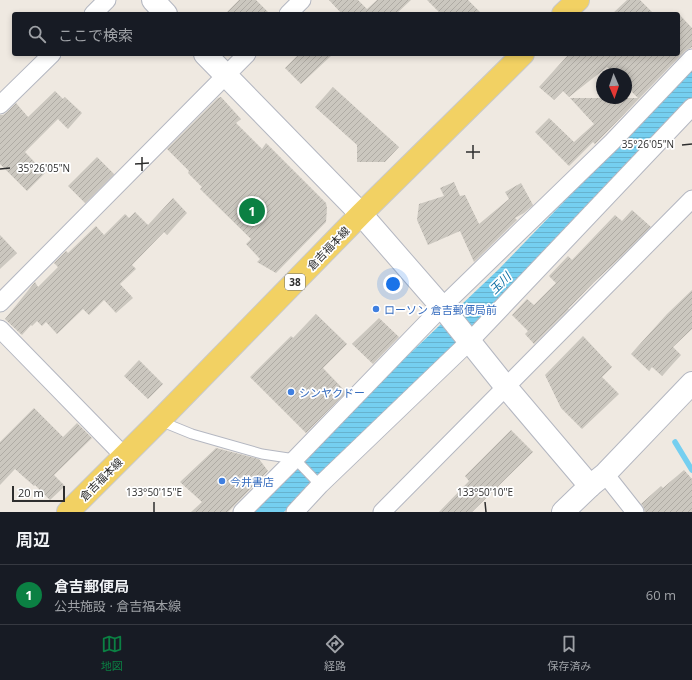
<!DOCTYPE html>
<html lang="ja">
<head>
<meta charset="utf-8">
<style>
	:root { --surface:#171b24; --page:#20242c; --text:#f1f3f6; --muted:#9ea1a6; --line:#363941; --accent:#0b8043 }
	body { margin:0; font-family:"Open Sans","Noto Sans JP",sans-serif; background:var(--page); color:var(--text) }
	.compass { position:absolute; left:596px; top:68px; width:36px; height:36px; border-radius:50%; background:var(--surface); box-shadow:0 2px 6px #0003; rotate:178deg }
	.scale { position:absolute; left:12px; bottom:10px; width:53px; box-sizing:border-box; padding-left:4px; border:2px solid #2e2e2e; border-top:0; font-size:11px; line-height:14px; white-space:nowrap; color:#2e2e2e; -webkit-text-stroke:3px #fff; paint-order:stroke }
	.you { position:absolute; left:393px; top:284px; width:14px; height:14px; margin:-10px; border:3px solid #fff; border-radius:50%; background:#1a73e8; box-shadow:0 0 0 6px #1a73e833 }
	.badge { display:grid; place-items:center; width:26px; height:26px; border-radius:50%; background:var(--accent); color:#fff; font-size:13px; font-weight:700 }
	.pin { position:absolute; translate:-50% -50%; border:2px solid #fff; box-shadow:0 1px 4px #0006 }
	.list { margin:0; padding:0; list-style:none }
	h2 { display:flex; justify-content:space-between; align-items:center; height:52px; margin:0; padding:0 16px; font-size:17px }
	h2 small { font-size:13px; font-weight:400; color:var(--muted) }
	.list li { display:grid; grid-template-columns:26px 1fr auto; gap:12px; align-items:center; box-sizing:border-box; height:60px; padding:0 16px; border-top:1px solid var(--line) }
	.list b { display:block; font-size:15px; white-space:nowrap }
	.list p { margin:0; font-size:13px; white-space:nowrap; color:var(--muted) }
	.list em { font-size:13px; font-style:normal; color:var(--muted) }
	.icon { flex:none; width:22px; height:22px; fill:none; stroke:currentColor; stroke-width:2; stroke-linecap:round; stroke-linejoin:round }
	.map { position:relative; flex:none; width:692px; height:512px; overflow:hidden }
	.search { position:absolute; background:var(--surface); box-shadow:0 2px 6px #0003; left:12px; right:12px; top:12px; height:44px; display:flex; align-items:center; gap:10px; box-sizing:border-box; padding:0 14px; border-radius:4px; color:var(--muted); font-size:15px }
	.sheet { height:112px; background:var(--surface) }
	nav { display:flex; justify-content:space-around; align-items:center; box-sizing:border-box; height:56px; border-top:1px solid var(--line); background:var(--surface); font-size:11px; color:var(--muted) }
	nav a { display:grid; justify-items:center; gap:2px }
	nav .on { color:var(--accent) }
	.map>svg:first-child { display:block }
</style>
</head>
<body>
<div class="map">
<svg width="692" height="512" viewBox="0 0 692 512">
	<defs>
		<pattern id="water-rules" width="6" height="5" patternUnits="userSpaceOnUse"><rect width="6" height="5" fill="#75cff0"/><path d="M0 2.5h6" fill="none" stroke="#66b2ce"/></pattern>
		<pattern id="building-hatch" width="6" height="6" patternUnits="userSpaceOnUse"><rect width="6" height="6" fill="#cbc7bf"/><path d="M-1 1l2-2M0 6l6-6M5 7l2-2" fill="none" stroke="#afaba4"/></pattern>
	</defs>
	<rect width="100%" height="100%" fill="#efe9e1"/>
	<path fill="url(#water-rules)" d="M692,69v30l-40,42 -144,150 -224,221h-33l130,-131 118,-112z"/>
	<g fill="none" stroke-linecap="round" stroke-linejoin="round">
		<path stroke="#75cff0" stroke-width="5.5" d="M675,442l17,28"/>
	</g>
	<g fill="url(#building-hatch)">
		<path d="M239,0h17l14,14h-45z"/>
		<path d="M329,0h29l9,9 10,-9h34l-15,14h-54z"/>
		<path d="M427,0h41l14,14h-41z"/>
		<path d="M627,0h13l14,14h-42z"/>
		<path d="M678,13l14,15v19l-7,4 -90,93 -2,-2 -24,24 -34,-34 14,-14 25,24 20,-18 -24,-26h68l-12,-12v-12h-12l-7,-7 -38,30 -6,-6 -9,9 -15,-13 30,-33h109z"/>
		<path d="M299,54h34l-32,30 -16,-16z"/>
		<path d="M333,87l66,60 -14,15h-28v-17l-42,-38z"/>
		<path d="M55,91l8,8 2,-2 17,16 -14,16 -10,-10 -33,33 20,21 -18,18 -27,-27v-49h3l4,-3 9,-9 12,14z"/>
		<path d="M221,97l20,22 -5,4 26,26 4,-6 60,60 1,5 -1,14 -50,51 -19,-11 3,-3 -14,-15 5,-5 -51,-50 2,-2 -14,-14 1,-2 -22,-22 51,-51z"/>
		<path d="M97,157l17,17 -29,29 -17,-17z"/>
		<path d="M454,182l6,14 5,-1 14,29 30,-25 -4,-7 16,-9 12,22 -9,8 -9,5 2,2 -43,42 -14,-31 -32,14 -11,-25 2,-16 25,-8 -4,-8z"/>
		<path d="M173,198l14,15 -20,22 -3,-3 -32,33 4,4 -16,15 13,14 -17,15 -12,-13 -15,15 -6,-6 -26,25 -11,-12 -4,4 -5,-5 -5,5 -1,-1 -9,10 -17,-16 30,-37 3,5 20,-20 -4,-4 12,-12 2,2 28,-27 8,9 21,-21 4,4 6,-6 13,13z"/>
		<path d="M632,210l19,17 -30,30 -27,25 -26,27h1l-35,35 -9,-10 3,-3 -16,-16 15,-16 7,6 22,-22 -7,-7 19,-20 4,4 43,-45 7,6z"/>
		<path d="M0,235l17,18 -17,16z"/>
		<path d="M692,290v39l-19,18 8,8 -19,21 -10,-9 -3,4 -18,-17 36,-40z"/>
		<path d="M316,314l31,30 -24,24 23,24 -40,41 -56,-56 41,-41 2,2z"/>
		<path d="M379,318l20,19 -26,27 -21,-20z"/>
		<path d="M583,336l29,31 -10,10 17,17 -37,35 -21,-21 -16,-33z"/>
		<path d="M139,360l24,24 -15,15 -24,-23z"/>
		<path d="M34,408l29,29 14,-14 15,15 -38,37 11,11 -15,14 -15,-15 -1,1 -19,-17 -15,16v-43z"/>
		<path d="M511,430l22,22 -61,60h-33l30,-31 -4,-5z"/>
		<path d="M216,448l43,11 9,12 -40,41h-37l11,-10 -22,-20z"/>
		<path d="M684,470l8,9v33h-47l-2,-6 -2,-2 20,-18 2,2z"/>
	</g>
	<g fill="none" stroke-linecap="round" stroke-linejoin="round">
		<defs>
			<path id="lane" d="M160,421l32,13 70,20 33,5 25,26"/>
			<g id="street">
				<path d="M93,14l14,-14"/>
				<path d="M288,14l14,-14"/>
				<path d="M0,105l52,-51"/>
				<path d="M0,303l247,-249"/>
				<path d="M0,329l124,127"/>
				<path d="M605,474l30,38"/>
				<path d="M242,512l53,-53 147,-152 170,-165 80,-84"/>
				<path d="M295,512l25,-27 150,-144 222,-234"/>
				<path d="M382,512l310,-313"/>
			</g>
			<g id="secondary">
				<path d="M153,0l13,14"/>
				<path d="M205,54l156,160 81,93 64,80 84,99"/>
				<path d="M563,512l27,-26 15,-12 87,-91"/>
			</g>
			<g id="primary">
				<path d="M563,14l15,-14"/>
				<path d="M68,512l91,-91 202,-207 162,-160"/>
			</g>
		</defs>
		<use href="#lane" stroke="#b4b7c1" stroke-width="11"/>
		<use href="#street" stroke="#b4b7c1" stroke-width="19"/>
		<use href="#secondary" stroke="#b4b7c1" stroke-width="24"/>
		<use href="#primary" stroke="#c9c9c9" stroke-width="24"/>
		<use href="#lane" stroke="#fff" stroke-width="9"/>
		<use href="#street" stroke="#fff" stroke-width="17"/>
		<use href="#secondary" stroke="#fff" stroke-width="22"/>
		<use href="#primary" stroke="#f2d163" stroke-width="22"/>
	</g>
	<path fill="none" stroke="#2e2e2e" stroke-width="1.5" d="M473,145v14M682,145l10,-1M466,152h14M142,157v14M135,164l14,-1M0,169l10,-1M154,502v10M485,502l1,10"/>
	<g fill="#3f7fe0" stroke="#fff" stroke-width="1.5">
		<circle cx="376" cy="309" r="4"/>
		<circle cx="291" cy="392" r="4"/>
		<circle cx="222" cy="481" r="4"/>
	</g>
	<g text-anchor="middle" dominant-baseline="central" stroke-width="3.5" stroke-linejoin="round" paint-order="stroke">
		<rect fill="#fff" stroke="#6d6d6d" stroke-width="1" x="285" y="274" width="20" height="16" rx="3"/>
		<g font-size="10" font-weight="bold" fill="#2e2e2e">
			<text x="295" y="282">38</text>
		</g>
		<g font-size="11" fill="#2e2e2e" stroke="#fff">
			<text transform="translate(328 248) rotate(-46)">倉吉福本線</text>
			<text transform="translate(101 479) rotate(-45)">倉吉福本線</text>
		</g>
		<g font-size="11" fill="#366cbe" stroke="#fff" text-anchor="start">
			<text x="384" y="309">ローソン 倉吉郵便局前</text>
			<text x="299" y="392">シンヤクドー</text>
			<text x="230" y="481">今井書店</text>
		</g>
		<g font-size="12" font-style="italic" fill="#0d6fa3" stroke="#fff">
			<text transform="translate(500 283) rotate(-45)">玉川</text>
		</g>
	</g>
	<g font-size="10" text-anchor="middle" fill="#2e2e2e" stroke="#fff" stroke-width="3.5" stroke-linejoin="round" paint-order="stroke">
		<text x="648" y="148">35°26'05"N</text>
		<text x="44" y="172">35°26'05"N</text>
		<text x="154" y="496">133°50'15"E</text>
		<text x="485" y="496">133°50'10"E</text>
	</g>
</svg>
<svg class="compass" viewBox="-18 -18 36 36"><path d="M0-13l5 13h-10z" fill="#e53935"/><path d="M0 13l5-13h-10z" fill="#9ea1a6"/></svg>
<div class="scale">20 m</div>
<div class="you"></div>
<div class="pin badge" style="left:252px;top:211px">1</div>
<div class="search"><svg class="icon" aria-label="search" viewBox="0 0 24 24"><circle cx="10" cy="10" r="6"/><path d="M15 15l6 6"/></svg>ここで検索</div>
</div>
<section class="sheet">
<h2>周辺<small></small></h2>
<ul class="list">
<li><span class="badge">1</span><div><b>倉吉郵便局</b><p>公共施設 · 倉吉福本線</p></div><em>60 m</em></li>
</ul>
</section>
<nav>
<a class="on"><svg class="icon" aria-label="map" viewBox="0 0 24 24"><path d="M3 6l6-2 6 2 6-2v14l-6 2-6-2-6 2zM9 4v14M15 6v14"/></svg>地図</a>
<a><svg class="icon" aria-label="directions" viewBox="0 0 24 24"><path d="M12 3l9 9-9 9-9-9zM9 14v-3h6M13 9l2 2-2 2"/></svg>経路</a>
<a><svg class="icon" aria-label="saved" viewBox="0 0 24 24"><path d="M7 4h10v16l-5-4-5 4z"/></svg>保存済み</a>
</nav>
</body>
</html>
